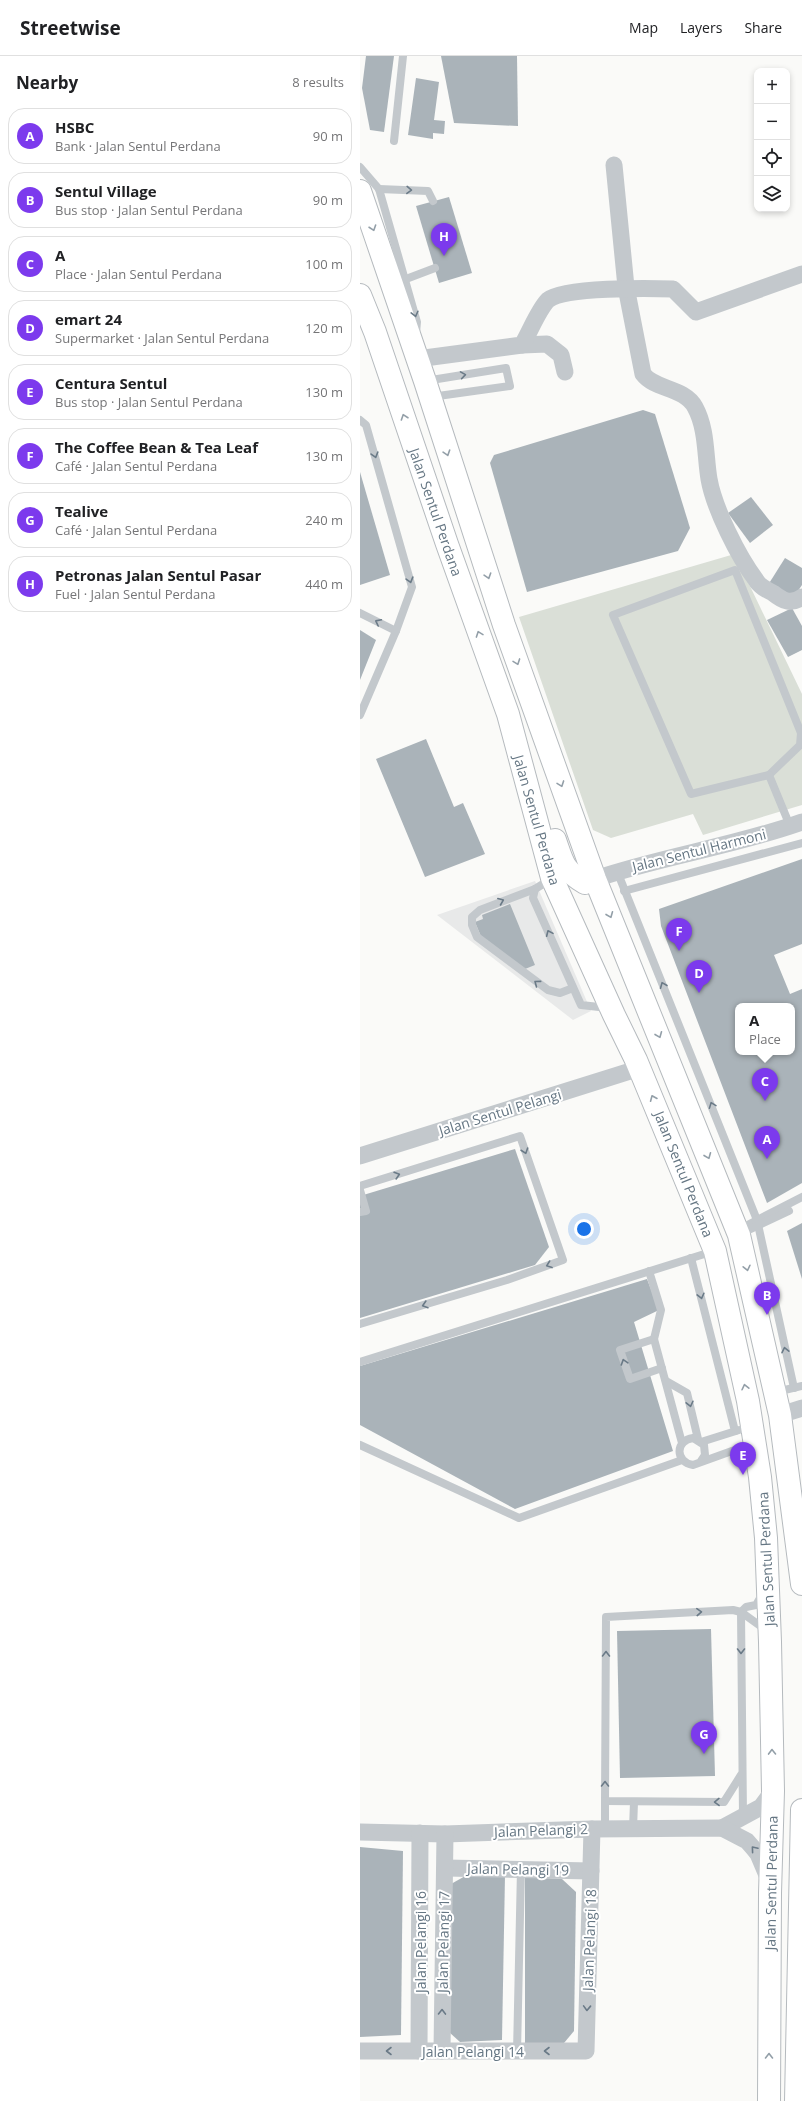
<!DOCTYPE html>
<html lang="en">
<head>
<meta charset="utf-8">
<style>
	:root { --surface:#fff; --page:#f2f2f2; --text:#202124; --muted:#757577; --line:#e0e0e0; --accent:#7c3aed }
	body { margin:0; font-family:"Open Sans",sans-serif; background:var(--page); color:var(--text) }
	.controls { position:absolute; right:12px; top:12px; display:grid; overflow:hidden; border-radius:8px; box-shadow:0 2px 6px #0003 }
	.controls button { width:36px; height:36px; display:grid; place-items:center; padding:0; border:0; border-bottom:1px solid var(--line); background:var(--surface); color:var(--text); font:20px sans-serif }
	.you { position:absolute; left:224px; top:1173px; width:14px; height:14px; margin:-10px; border:3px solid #fff; border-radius:50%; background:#1a73e8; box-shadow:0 0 0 6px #1a73e833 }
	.badge { display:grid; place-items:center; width:26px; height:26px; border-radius:50%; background:var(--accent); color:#fff; font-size:13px; font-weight:700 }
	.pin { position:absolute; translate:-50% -33px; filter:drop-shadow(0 1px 2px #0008) }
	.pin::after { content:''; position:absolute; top:21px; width:14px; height:12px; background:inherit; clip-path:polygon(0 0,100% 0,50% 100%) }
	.popup { position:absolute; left:375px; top:947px; width:60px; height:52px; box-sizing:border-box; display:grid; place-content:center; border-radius:8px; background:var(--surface); filter:drop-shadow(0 1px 3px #0005); font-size:13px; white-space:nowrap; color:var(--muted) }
	.popup b { font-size:15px; color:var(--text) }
	.popup::after { content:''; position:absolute; left:50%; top:100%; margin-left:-8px; border:8px solid transparent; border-top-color:var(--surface) }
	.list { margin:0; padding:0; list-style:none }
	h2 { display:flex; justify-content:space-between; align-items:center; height:52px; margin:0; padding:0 16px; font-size:17px }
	h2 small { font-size:13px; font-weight:400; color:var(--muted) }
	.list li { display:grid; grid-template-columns:26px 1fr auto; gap:12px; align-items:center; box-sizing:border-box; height:56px; margin:0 8px 8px; padding:0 8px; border:1px solid var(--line); border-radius:16px }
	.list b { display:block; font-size:15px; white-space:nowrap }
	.list p { margin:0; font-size:13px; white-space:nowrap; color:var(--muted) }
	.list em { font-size:13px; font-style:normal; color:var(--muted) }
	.icon { flex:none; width:22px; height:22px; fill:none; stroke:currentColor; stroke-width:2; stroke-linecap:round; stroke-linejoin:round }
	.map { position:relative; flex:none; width:442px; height:2045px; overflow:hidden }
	header { display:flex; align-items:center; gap:24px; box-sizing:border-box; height:56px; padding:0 20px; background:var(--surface); border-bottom:1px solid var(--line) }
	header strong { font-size:19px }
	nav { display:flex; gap:22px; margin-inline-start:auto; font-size:14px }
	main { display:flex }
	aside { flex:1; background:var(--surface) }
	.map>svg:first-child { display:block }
</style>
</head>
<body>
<header>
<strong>Streetwise</strong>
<nav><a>Map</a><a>Layers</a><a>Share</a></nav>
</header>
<main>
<aside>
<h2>Nearby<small>8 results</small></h2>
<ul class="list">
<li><span class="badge">A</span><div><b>HSBC</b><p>Bank · Jalan Sentul Perdana</p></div><em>90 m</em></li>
<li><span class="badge">B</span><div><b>Sentul Village</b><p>Bus stop · Jalan Sentul Perdana</p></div><em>90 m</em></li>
<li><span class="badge">C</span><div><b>A</b><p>Place · Jalan Sentul Perdana</p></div><em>100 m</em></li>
<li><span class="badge">D</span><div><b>emart 24</b><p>Supermarket · Jalan Sentul Perdana</p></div><em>120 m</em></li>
<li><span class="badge">E</span><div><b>Centura Sentul</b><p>Bus stop · Jalan Sentul Perdana</p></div><em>130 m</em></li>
<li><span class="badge">F</span><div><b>The Coffee Bean &amp; Tea Leaf</b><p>Café · Jalan Sentul Perdana</p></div><em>130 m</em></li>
<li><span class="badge">G</span><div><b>Tealive</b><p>Café · Jalan Sentul Perdana</p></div><em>240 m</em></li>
<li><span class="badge">H</span><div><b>Petronas Jalan Sentul Pasar</b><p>Fuel · Jalan Sentul Perdana</p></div><em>440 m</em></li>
</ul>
</aside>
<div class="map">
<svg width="442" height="2045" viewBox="0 0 442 2045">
	<rect width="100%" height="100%" fill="#fafaf8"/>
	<path fill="#e8e9e9" d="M175,825l56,130 -18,9 -136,-105z"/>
	<path fill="#dadfd7" d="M378,497l11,31 53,110v111l-99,30 -10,-21 -82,24 -18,-8 -74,-213z"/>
	<g fill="#aab3b9" fill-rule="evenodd">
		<path d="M6,0h28l-10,76 -14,-2 -8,-42z"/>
		<path d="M81,0h76l1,70 -64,-3z"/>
		<path d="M56,22l23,4 -5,38 11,1 -1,13 -11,-1v6l-25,-4z"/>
		<path d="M89,141l23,76 -33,10 -23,-77z"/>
		<path d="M283,354l12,4 35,114 -12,23 -151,41 -37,-129 4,-8z"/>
		<path d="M0,416l30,103 -30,10z"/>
		<path d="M391,441l22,28 -23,18 -22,-30z"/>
		<path d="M425,502l17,10v17l-9,13 -25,-13z"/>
		<path d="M432,552l10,18v24l-14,7 -21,-37z"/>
		<path d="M0,574l16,10 -16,40z"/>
		<path d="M66,683l28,68 9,-4 22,51 -60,23 -49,-118z"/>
		<path d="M442,803v85l-28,11 16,39 12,-5v194l-35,20 -106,-277 -2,-17zM378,950h54v46h-54z"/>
		<path d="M150,848l25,61 -10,4 -43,-30 -7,-17 8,-3 -1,-4z"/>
		<path d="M155,1093l34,98 -14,18 -175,53v-122z"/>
		<path d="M442,1167v56l-15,-48z"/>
		<path d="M287,1223l12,31 -25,12 39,129 -158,58 -155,-84v-59z"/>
		<path d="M351,1573l4,147 -95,2 -3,-147z"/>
		<path d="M0,1791l43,4 -2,184 -41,2z"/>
		<path d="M107,1819h38l-3,165 -42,2 -11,-10 2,-148z"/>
		<path d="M165,1821l37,2 14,13 -2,139 -10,12 -39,1z"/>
	</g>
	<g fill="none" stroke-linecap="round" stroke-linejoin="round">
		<defs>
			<g id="primary">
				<path d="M0,135l65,190 79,244 91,254 144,356 41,180 22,169"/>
				<path d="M0,239l15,37 72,212 61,170 44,164 62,137 22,45 79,191 33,150 12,76 6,61 4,104 3,149 -3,102 -1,208"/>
				<path d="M195,784c8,23 8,30 30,43"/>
				<path d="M436,2045l6,-291"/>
			</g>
		</defs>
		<use href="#primary" stroke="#b5babe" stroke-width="24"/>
		<g stroke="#c3c8cc" stroke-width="8">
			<path d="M34,85l9,-85"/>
			<path d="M0,111l19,22 38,133 -1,11"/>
			<path d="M19,133l49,2 5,10"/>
			<path d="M46,223l29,-11"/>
			<path d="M65,325l81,-13 4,18 -79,11"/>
			<path d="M0,364l6,5 46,162 -16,44 -36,84"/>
			<path d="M375,514l66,163 -1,12 -31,30 -78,19 -78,-179z"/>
			<path d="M0,557l36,18"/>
			<path d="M409,719l21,51"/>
			<path d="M257,815l140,349 37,168"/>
			<path d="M191,823l-16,10 -2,9 48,107 27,3"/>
			<path d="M175,833l-55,21 -8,7v8l5,12 71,53 12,3 13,-5"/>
			<path d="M264,835l178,-48"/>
			<path d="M0,1130l160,-50 43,124 -56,20 -147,44"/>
			<path d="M0,1134l6,21 -6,1"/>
			<path d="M378,1174l64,-33"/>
			<path d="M380,1178l49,-23"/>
			<path d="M331,1202l44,173"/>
			<path d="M289,1215l12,39 -7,29 28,104"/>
			<path d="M294,1283l-34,11 10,29 32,-11"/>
			<path d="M0,1306l354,-111"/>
			<path d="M306,1325l21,12 11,46"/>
			<path d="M416,1336l26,-6"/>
			<path d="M341,1386l38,-12"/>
			<path d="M0,1389l159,73 163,-58"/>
			<path d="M341,1405l4,-6 -1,-10 -11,-7c-18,2 -18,24 0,27l61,-22"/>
			<path d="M381,1719l-17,27 -119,-1 1,-184 127,-7 8,2 25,18"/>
			<path d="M245,1745v28"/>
			<path d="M383,1760l-2,-204 5,-5 10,-2 7,-12"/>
			<path d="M273,1773l1,-27"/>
			<path d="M157,1996l4,-183"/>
		</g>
		<g stroke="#c3c8cc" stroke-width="17">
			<path d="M254,109l12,122 17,87c12,16 41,13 52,33 12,22 10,48 14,72 5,29 29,77 47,101 3,6 11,10 17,13 10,8 18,12 29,4"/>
			<path d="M162,289l25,-1 14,11 4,17"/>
			<path d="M57,303l105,-14c8,-13 16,-35 26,-45 15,-13 102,-12 125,-11l23,23 106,-38"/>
			<path d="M235,823c68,-23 140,-33 207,-57"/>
			<path d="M0,1100l280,-88"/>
			<path d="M420,1359l22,-7"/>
			<path d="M362,1772l39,-21 12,-16"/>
			<path d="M0,1776l85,2 147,-5 130,-1 25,13 7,8 4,5 11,26"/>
			<path d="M85,1812l146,3"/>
			<path d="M0,1995h226l6,-222"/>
			<path d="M59,1995l1,-218"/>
			<path d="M82,1995l3,-217"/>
		</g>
		<use href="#primary" stroke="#fff" stroke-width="22"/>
	</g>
	<defs><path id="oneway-chevron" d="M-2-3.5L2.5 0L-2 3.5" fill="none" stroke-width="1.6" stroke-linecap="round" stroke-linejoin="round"/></defs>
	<g stroke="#6a7a87">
		<use href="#oneway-chevron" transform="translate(49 134) rotate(2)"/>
		<use href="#oneway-chevron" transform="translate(55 258) rotate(76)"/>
		<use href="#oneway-chevron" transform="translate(103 319) rotate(-9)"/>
		<use href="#oneway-chevron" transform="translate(15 399) rotate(74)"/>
		<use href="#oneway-chevron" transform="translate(50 524) rotate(74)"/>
		<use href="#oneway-chevron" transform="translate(18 566) rotate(-153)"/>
		<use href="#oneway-chevron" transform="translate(141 845) rotate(-22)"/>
		<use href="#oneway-chevron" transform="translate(189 877) rotate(-114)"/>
		<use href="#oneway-chevron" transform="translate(177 927) rotate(-143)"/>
		<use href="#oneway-chevron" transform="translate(303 929) rotate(-112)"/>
		<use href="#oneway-chevron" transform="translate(352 1049) rotate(-111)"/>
		<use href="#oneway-chevron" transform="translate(165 1095) rotate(71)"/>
		<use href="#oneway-chevron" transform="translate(37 1119) rotate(-17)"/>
		<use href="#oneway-chevron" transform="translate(189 1209) rotate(160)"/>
		<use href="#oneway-chevron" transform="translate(341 1240) rotate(76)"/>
		<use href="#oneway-chevron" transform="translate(65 1249) rotate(163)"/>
		<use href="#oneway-chevron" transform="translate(425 1294) rotate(-102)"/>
		<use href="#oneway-chevron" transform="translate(264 1306) rotate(-108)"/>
		<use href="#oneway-chevron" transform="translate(330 1348) rotate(77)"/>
		<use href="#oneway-chevron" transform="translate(339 1556) rotate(-3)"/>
		<use href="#oneway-chevron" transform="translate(381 1595) rotate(90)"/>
		<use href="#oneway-chevron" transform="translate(246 1598) rotate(-90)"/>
		<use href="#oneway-chevron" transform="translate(245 1728) rotate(-90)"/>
		<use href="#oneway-chevron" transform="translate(357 1746) rotate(179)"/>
		<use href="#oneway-chevron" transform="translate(394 1793) rotate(-130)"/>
		<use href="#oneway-chevron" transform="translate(227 1952) rotate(92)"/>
		<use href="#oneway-chevron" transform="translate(82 1956) rotate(-89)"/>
		<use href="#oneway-chevron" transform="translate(29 1995) rotate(-180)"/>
		<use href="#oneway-chevron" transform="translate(187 1995) rotate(180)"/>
	</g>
	<g stroke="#939fa8">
		<use href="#oneway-chevron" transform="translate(13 172) rotate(71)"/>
		<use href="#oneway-chevron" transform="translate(44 361) rotate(-109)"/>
		<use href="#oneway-chevron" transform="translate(87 397) rotate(72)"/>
		<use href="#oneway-chevron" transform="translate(128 520) rotate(72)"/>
		<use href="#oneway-chevron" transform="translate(119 578) rotate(-110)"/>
		<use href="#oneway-chevron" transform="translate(157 606) rotate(70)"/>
		<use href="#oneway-chevron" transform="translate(201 728) rotate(70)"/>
		<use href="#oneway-chevron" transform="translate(250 859) rotate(68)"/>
		<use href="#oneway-chevron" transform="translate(299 979) rotate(68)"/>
		<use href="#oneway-chevron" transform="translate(293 1042) rotate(-113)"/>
		<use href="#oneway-chevron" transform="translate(348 1100) rotate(68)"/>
		<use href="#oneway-chevron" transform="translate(387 1212) rotate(77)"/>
		<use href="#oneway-chevron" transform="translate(385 1331) rotate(-103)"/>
		<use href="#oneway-chevron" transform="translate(412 1696) rotate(-91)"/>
		<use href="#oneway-chevron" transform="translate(409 2000) rotate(-90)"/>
	</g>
	<g text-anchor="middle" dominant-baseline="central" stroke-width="4" stroke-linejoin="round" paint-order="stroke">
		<g font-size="14" fill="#657683" stroke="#fff">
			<text transform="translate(76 456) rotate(71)">Jalan Sentul Perdana</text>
			<text transform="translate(177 764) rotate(74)">Jalan Sentul Perdana</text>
			<text transform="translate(339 794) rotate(-14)">Jalan Sentul Harmoni</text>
			<text transform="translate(140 1056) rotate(-17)">Jalan Sentul Pelangi</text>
			<text transform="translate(324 1118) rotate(68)">Jalan Sentul Perdana</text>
			<text transform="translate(406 1503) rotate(-93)">Jalan Sentul Perdana</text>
			<text transform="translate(181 1774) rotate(-2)">Jalan Pelangi 2</text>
			<text transform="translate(158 1813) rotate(1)">Jalan Pelangi 19</text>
			<text transform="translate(411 1827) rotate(-89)">Jalan Sentul Perdana</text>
			<text transform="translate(229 1884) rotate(-88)">Jalan Pelangi 18</text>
			<text transform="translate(60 1886) rotate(-90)">Jalan Pelangi 16</text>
			<text transform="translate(83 1886) rotate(-89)">Jalan Pelangi 17</text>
			<text x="113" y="1995">Jalan Pelangi 14</text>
		</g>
	</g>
</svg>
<div class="controls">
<button>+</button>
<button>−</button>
<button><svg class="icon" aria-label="locate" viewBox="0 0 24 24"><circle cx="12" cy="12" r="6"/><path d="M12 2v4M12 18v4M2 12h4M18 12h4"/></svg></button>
<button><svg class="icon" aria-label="layers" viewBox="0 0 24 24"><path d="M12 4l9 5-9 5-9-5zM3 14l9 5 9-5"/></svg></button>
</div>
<div class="you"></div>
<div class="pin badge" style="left:407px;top:1103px">A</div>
<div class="pin badge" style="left:407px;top:1259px">B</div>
<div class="pin badge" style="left:405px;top:1045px">C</div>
<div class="popup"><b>A</b>Place</div>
<div class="pin badge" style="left:339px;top:937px">D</div>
<div class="pin badge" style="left:383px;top:1419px">E</div>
<div class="pin badge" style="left:319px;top:895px">F</div>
<div class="pin badge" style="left:344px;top:1698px">G</div>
<div class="pin badge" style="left:84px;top:200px">H</div>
</div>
</main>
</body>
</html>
